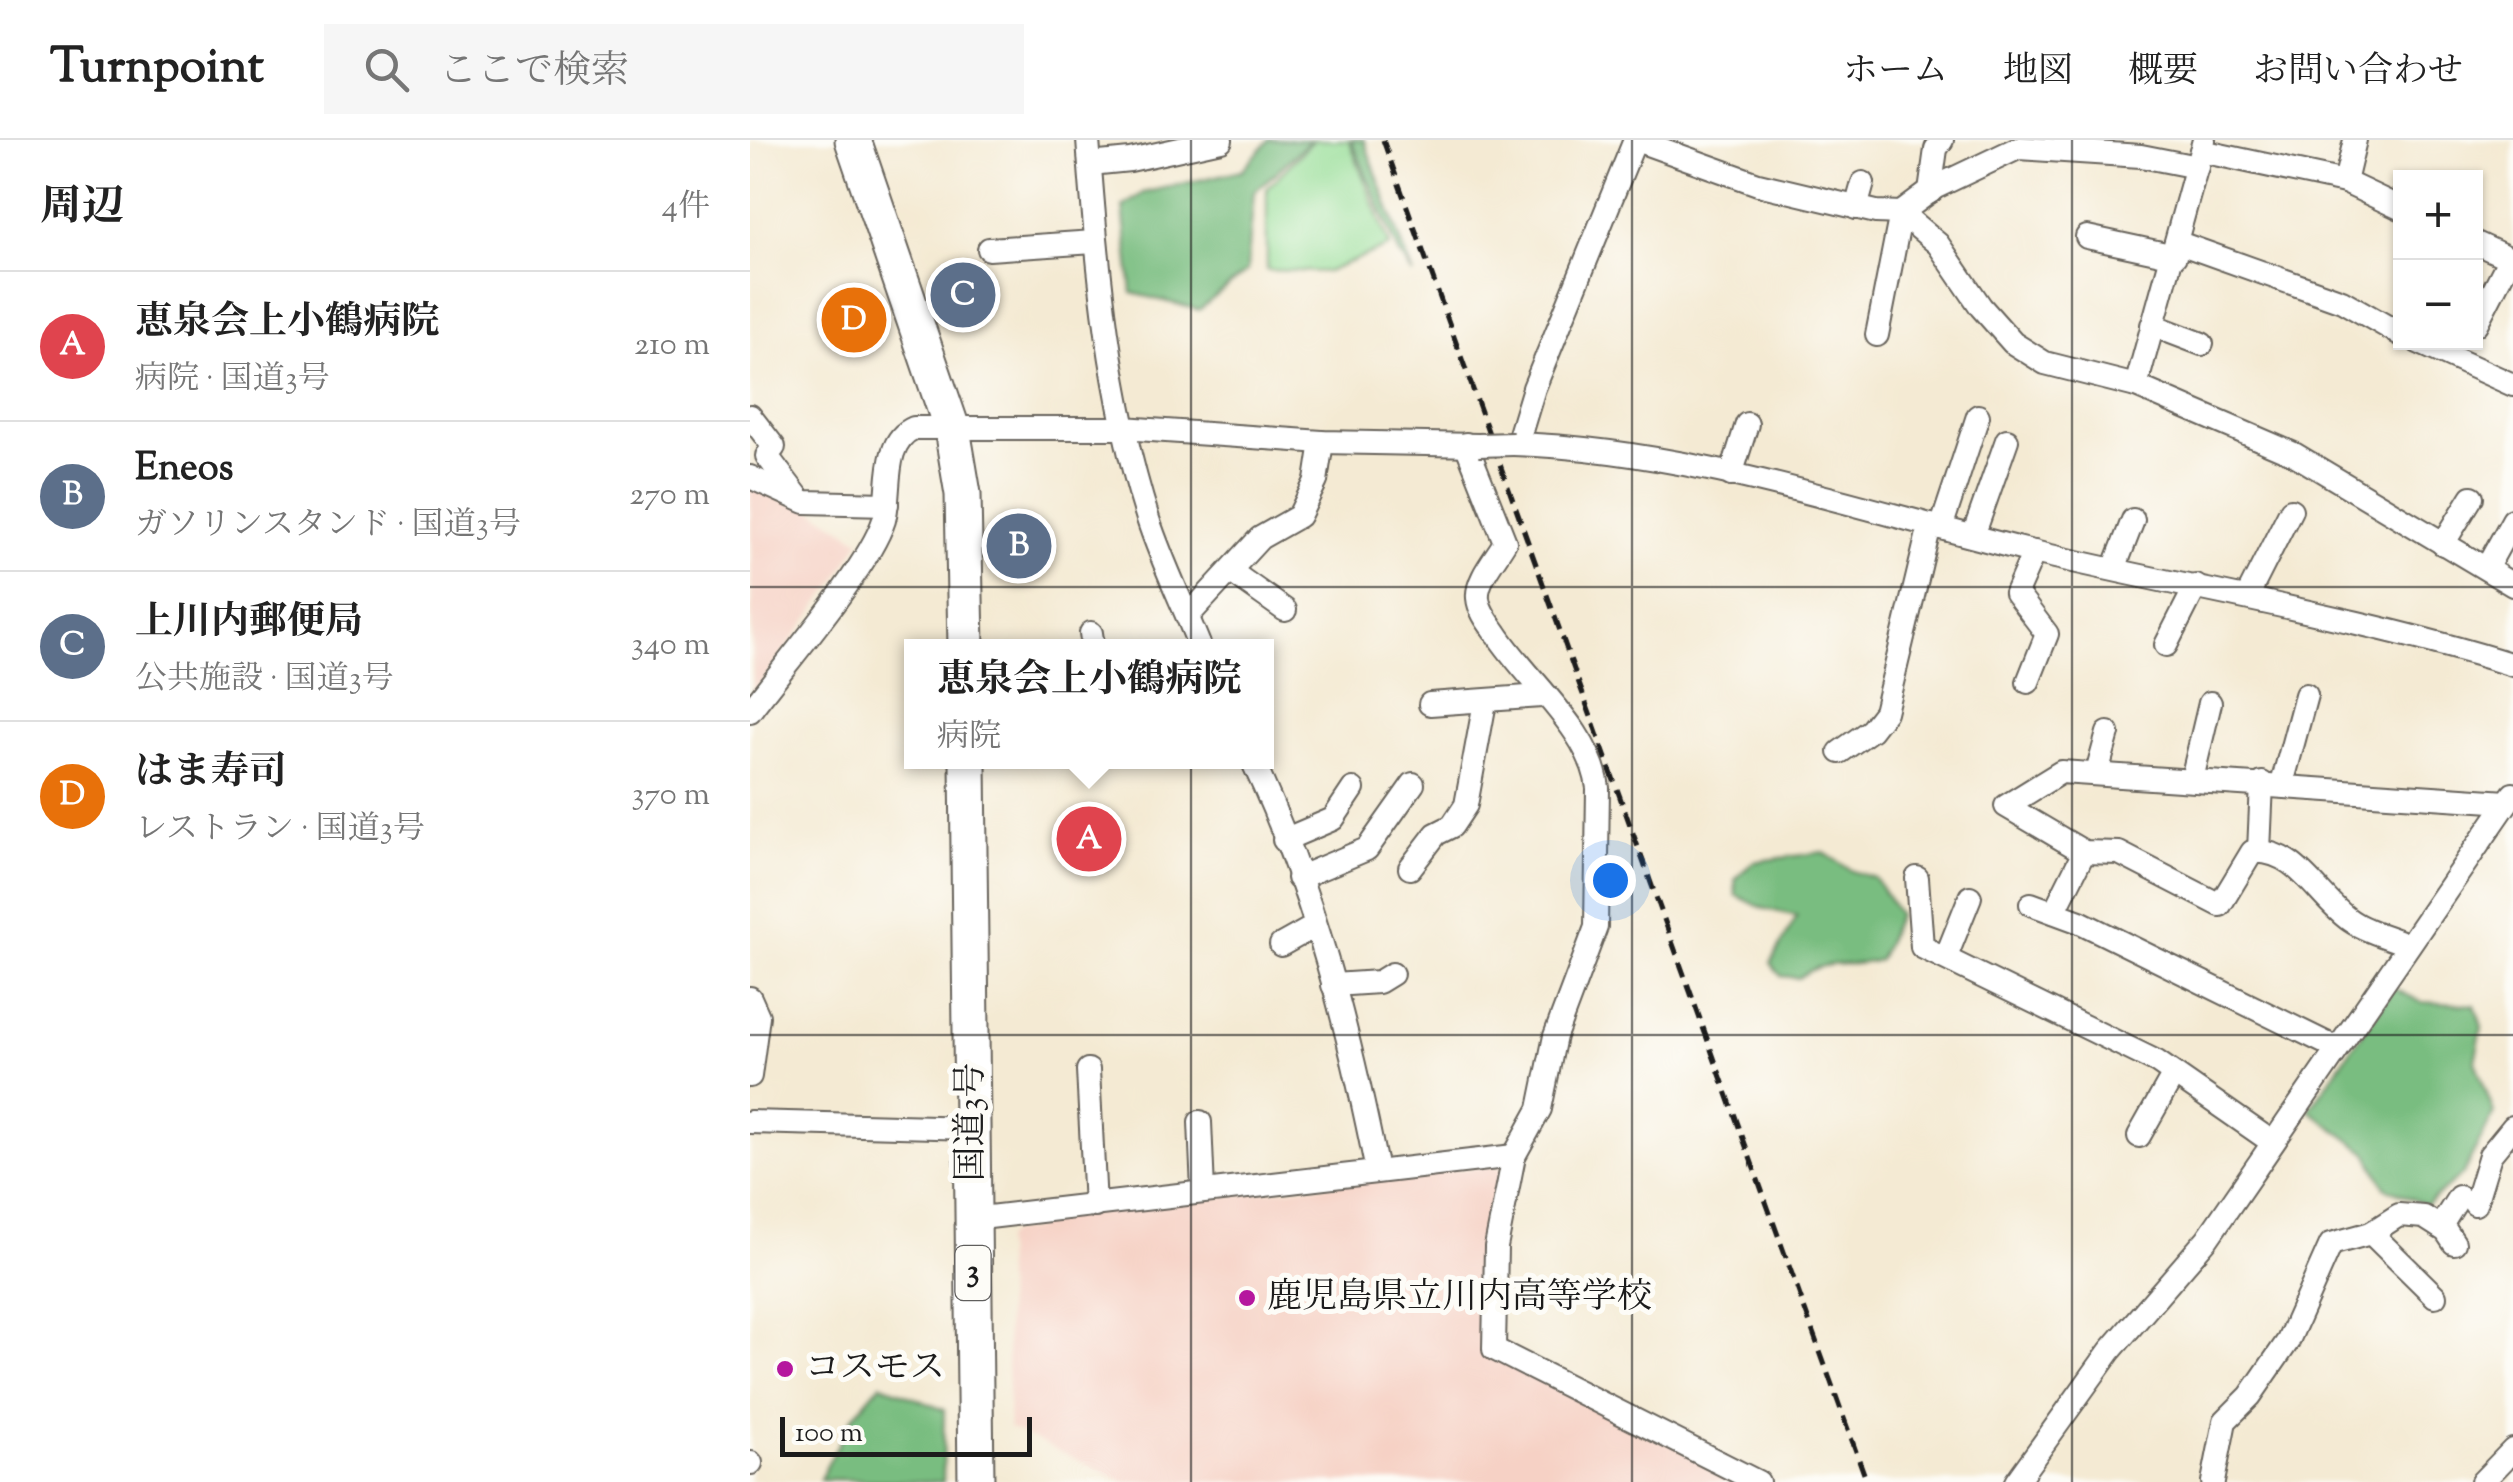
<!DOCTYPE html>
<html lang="ja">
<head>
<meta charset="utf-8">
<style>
	:root { --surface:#fff; --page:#f6f6f6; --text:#222; --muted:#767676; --line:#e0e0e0; --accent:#0b8043 }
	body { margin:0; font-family:"Sorts Mill Goudy","Noto Serif JP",serif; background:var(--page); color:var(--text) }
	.controls { position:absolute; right:30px; top:30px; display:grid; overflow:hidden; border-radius:0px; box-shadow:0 2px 8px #0004 }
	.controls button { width:90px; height:90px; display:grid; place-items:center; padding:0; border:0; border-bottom:2px solid var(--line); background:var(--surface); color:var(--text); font:50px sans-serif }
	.scale { position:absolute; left:30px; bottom:25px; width:252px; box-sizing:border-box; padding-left:10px; border:5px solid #1c1c1c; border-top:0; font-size:28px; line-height:35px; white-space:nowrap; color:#1c1c1c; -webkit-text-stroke:8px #fdfcf7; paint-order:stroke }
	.you { position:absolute; left:860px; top:740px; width:35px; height:35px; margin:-25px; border:8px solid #fff; border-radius:50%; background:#1a73e8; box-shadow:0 0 0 15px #1a73e833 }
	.badge { display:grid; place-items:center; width:65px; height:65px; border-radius:50%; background:var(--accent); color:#fff; font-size:32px; font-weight:700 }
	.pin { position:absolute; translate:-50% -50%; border:5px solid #fff; box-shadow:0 2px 10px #0006 }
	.popup { position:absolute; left:154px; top:499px; width:370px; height:130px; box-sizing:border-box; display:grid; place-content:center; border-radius:0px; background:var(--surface); filter:drop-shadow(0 2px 8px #0005); font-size:32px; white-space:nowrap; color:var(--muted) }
	.popup b { font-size:38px; color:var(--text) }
	.popup::after { content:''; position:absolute; left:50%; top:100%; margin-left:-20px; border:20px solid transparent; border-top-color:var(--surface) }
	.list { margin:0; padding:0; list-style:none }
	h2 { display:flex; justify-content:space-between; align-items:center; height:130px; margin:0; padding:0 40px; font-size:42px }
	h2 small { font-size:32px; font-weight:400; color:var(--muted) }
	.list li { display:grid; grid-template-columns:65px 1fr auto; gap:30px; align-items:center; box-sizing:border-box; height:150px; padding:0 40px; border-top:2px solid var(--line) }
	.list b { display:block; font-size:38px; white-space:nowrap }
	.list p { margin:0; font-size:32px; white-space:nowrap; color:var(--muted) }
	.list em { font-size:32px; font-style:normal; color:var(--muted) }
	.icon { flex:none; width:55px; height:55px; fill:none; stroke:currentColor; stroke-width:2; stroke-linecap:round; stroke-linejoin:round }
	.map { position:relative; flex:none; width:1763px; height:1342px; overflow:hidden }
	header { display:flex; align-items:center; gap:60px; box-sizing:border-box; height:140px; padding:0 50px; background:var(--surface); border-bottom:2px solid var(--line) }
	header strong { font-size:48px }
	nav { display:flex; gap:55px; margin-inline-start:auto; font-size:35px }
	.search { width:700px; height:90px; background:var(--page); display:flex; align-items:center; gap:25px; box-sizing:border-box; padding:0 35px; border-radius:0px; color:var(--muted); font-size:38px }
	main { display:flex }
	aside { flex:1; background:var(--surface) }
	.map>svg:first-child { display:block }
</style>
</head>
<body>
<header>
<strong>Turnpoint</strong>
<div class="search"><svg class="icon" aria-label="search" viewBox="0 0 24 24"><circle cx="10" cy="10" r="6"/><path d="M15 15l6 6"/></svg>ここで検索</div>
<nav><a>ホーム</a><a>地図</a><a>概要</a><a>お問い合わせ</a></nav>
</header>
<main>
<aside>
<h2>周辺<small>4件</small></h2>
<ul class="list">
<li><span class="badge" style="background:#e0444e">A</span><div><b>恵泉会上小鶴病院</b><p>病院 · 国道3号</p></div><em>210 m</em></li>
<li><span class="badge" style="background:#5c6f8a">B</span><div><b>Eneos</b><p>ガソリンスタンド · 国道3号</p></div><em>270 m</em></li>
<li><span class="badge" style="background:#5c6f8a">C</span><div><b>上川内郵便局</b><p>公共施設 · 国道3号</p></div><em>340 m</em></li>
<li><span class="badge" style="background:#e8710a">D</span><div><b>はま寿司</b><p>レストラン · 国道3号</p></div><em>370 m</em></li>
</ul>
</aside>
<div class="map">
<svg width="1763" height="1342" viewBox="0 0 1763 1342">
	<rect width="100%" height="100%" fill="#fdfcf7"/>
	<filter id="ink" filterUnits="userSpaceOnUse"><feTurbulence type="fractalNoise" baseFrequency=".01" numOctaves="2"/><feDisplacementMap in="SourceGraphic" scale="20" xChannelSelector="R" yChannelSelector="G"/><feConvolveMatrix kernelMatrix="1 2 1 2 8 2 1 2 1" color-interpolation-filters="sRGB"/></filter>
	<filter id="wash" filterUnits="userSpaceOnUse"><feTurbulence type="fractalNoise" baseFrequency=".0048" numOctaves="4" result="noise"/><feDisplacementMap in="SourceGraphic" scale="40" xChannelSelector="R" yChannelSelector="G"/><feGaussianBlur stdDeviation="2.25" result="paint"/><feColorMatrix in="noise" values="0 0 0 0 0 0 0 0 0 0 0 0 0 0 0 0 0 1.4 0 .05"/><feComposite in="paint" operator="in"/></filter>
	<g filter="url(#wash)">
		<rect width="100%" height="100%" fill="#f4ead3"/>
		<g fill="#f6d1c5">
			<path d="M0,330l110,70 -24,41 -83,112z"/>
			<path d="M747,1025l8,12 -20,172 265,133h-625l-116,-54 -5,-189 7,-6 23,-4 20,-13z"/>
		</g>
		<path fill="#97de98" stroke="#5a7d5a" stroke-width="2.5" d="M564,0h35l41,106 -63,26 -60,-2v-82z"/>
		<g fill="#79bd80" stroke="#4a6c4e" stroke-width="2.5">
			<path d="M519,0h42l-57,52 -7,79 -48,39 -67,-17 -9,-86 20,-14 99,-23z"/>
			<path d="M601,0h13l49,134 -14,-21z"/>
			<path d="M1073,712l29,19 23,7 23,36 -19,46c-34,10 -50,-4 -81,18l-17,-2 -10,-13 26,-47 -35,-8 -26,-13 -1,-15 18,-18z"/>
			<path d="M1644,848l27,14 54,3 7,22 -7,34 19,52 -31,61 -37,31 -41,-18 -18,-34 -58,-43z"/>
			<path d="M131,1244l63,26 -1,72 -123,-3 32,-61z"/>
		</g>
	</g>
	<g filter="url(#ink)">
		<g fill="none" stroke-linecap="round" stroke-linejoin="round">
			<defs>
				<g id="minor">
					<path d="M338,0c9,127 21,257 60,379 14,43 35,85 52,128"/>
					<path d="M886,0l122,44 118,28 25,1 37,31 43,63 32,36 32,20 91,23 158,68 219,131"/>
					<path d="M1451,11l144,31 55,26"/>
					<path d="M340,24l40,-4 91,-20"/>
					<path d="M1595,42l10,-42"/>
					<path d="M1180,52l6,-43 6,-9"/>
					<path d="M1106,68l7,-25"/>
					<path d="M1337,97l88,19"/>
					<path d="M1429,103l163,58 58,33"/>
					<path d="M1726,103l37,17"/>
					<path d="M239,109l105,-7"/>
					<path d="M1726,184l34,-66"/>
					<path d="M1402,185l50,19"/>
					<path d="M1127,195l24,-122 35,-26 82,-39 123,8 56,11"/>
					<path d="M1668,202l95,43"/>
					<path d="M1386,246l68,-246"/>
					<path d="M0,276l24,31 -7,9 31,41"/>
					<path d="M716,304l39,98c-9,16 -29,38 -27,56 1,13 11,25 18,35 32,49 95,97 102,155l-2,139 -41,109 -15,73 -26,47 -18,91 -2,102 264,133"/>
					<path d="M763,304c175,5 343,64 512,106 163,39 328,65 488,115"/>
					<path d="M767,304l17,-56 101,-248"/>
					<path d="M981,335l16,-51"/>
					<path d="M0,337l55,25 82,2"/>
					<path d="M1191,388l37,-112"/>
					<path d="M1223,396l34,-96"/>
					<path d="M1693,404l29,-47"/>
					<path d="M1737,427l26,-47"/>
					<path d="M1364,429l19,-49"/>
					<path d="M480,431l55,39"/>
					<path d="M1497,457l44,-87"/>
					<path d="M438,476l72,-78 39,-22 17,-35 6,-39"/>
					<path d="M341,493l2,14"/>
					<path d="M1416,505l30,-59"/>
					<path d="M1278,542l19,-48 -31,-41 18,-41"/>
					<path d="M680,564l112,-8"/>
					<path d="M0,571c34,-46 118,-142 134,-191 8,-28 -3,-78 30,-92h209l199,14 156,3"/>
					<path d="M1090,612l31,-22 14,-18 45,-187"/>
					<path d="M503,622c61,129 96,269 124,409"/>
					<path d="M1347,633l11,-40"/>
					<path d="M1442,639l18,-76"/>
					<path d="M1532,644l24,-89"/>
					<path d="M534,700l49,-21 20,-30"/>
					<path d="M1509,711l3,-68"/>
					<path d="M660,728l26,-34 16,-8 14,-21 19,-103"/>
					<path d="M548,738l69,-29 46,-65"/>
					<path d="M1167,738l5,69 235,115 115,80"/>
					<path d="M1281,764l49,18 256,126"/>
					<path d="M1304,772l30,-60"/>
					<path d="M531,805l34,-19"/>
					<path d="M1658,805c-18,-8 -41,-13 -57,-24 -33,-22 -54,-73 -99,-69l-32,53 -101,-52 -35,-1 -78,-46 55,-34 446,30"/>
					<path d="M1196,817l24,-60"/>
					<path d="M583,845l46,-3 13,-8"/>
					<path d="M0,858l8,18 -8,60"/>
					<path d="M338,930l7,136"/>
					<path d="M0,982l222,6"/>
					<path d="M450,982l3,69"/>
					<path d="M1389,996l35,-62"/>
					<path d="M1725,1064l15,-49 23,-28"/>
					<path d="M222,1079l542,-63"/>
					<path d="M1690,1087l19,-30"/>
					<path d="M1621,1093l64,63"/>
					<path d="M0,1323h1"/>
					<path d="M1266,1342l94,-131 97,-112 306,-445"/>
					<path d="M1463,1342l12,-61 25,-25 38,-55 43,-97 40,-11 28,-18 25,2 22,14 8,12"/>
					<path d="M1732,1342l31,-32"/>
				</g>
				<g id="highway">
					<path d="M103,0l99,289 11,65 3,153"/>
					<path d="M218,622l8,720"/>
				</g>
			</defs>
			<use href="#minor" stroke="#68645c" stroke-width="26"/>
			<use href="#highway" stroke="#68645c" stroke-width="39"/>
			<use href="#minor" stroke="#fff" stroke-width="22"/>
			<use href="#highway" stroke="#fff" stroke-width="35"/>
			<path stroke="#1c1c1c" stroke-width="5" stroke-dasharray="15 8" stroke-linecap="butt" d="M633,0l484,1342"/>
			<defs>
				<path id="minor-bridge" d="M728,305l35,-1"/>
			</defs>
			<use href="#minor-bridge" stroke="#68645c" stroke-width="26" stroke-linecap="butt"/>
			<use href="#minor-bridge" stroke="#fff" stroke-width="22"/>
		</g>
	</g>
	<path fill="none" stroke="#1c1c1c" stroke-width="2.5" stroke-opacity="0.55" d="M441,0v1342M882,0v1342M1322,0v1342M0,447h1763M0,895h1763"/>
	<g fill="#b5179e" stroke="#fdfcf7" stroke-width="4">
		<circle cx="497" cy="1158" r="10"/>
		<circle cx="35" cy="1229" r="10"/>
	</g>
	<g text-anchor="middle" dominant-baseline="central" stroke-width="10" stroke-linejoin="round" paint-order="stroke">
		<rect fill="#fdfcf7" stroke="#605f5e" stroke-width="2.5" x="205.5" y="1106" width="35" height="54" rx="8"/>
		<g font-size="32" font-weight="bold" fill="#1c1c1c">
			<text x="223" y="1133">3</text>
		</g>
		<g font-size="35" fill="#1c1c1c" stroke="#fdfcf7">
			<text transform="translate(222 982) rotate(-90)">国道3号</text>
		</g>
		<g font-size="35" fill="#1c1c1c" stroke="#fdfcf7" text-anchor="start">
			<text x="517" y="1158">鹿児島県立川内高等学校</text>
			<text x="55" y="1229">コスモス</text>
		</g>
	</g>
</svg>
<div class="controls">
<button>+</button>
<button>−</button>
</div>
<div class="scale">100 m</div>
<div class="you"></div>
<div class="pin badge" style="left:339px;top:699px;background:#e0444e">A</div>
<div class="popup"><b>恵泉会上小鶴病院</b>病院</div>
<div class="pin badge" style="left:269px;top:406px;background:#5c6f8a">B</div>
<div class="pin badge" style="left:213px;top:155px;background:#5c6f8a">C</div>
<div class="pin badge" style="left:104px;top:180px;background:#e8710a">D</div>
</div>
</main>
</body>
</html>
